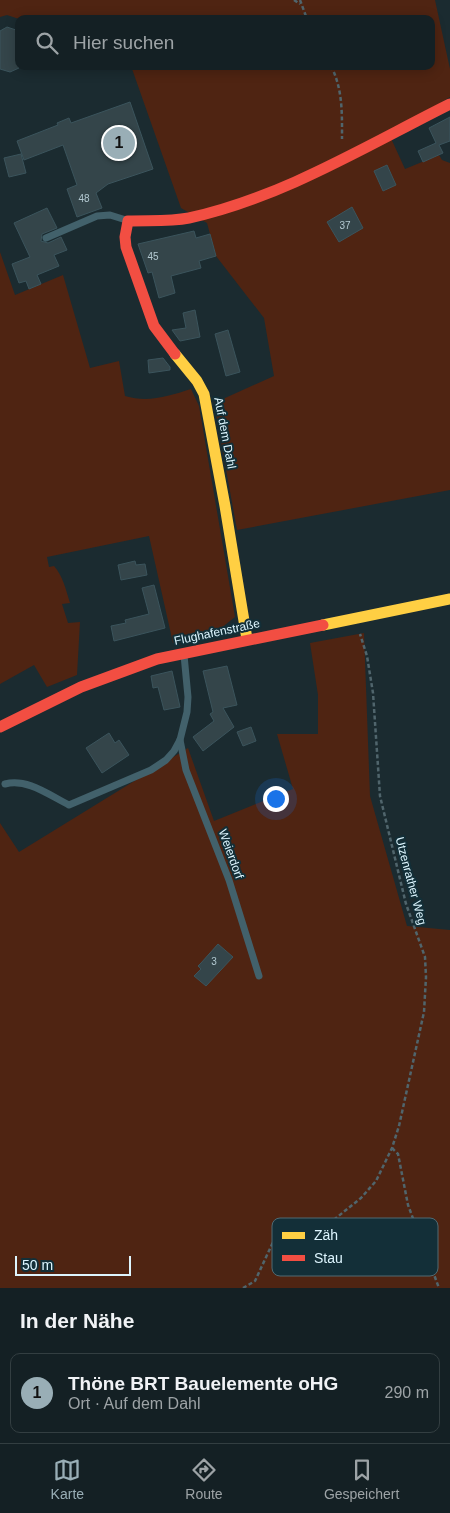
<!DOCTYPE html>
<html lang="de">
<head>
<meta charset="utf-8">
<style>
	:root { --surface:#142024; --page:#1d282c; --text:#f1f3f6; --muted:#9da3a6; --line:#333e41; --accent:#99aeb6 }
	body { margin:0; font-family:Arial,sans-serif; background:var(--page); color:var(--text) }
	.scale { position:absolute; left:15px; bottom:12px; width:116px; box-sizing:border-box; padding-left:5px; border:2px solid #ddf5fe; border-top:0; font-size:14px; line-height:18px; white-space:nowrap; color:#ddf5fe; -webkit-text-stroke:4px #132f38; paint-order:stroke }
	.you { position:absolute; left:275px; top:798px; width:18px; height:18px; margin:-12px; border:4px solid #fff; border-radius:50%; background:#1a73e8; box-shadow:0 0 0 8px #1a73e833 }
	.badge { display:grid; place-items:center; width:32px; height:32px; border-radius:50%; background:var(--accent); color:#111; font-size:16px; font-weight:700 }
	.pin { position:absolute; translate:-50% -50%; border:2px solid #fff; box-shadow:0 1px 5px #0006 }
	.list { margin:0; padding:0; list-style:none }
	h2 { display:flex; justify-content:space-between; align-items:center; height:65px; margin:0; padding:0 20px; font-size:21px }
	h2 small { font-size:16px; font-weight:400; color:var(--muted) }
	.list li { display:grid; grid-template-columns:32px 1fr auto; gap:15px; align-items:center; box-sizing:border-box; height:80px; margin:0 10px 10px; padding:0 10px; border:1px solid var(--line); border-radius:10px }
	.list b { display:block; font-size:19px; white-space:nowrap }
	.list p { margin:0; font-size:16px; white-space:nowrap; color:var(--muted) }
	.list em { font-size:16px; font-style:normal; color:var(--muted) }
	.icon { flex:none; width:28px; height:28px; fill:none; stroke:currentColor; stroke-width:2; stroke-linecap:round; stroke-linejoin:round }
	.map { position:relative; flex:none; width:450px; height:1288px; overflow:hidden }
	.search { position:absolute; background:var(--surface); box-shadow:0 2px 12px #0003; left:15px; right:15px; top:15px; height:55px; display:flex; align-items:center; gap:12px; box-sizing:border-box; padding:0 18px; border-radius:10px; color:var(--muted); font-size:19px }
	.sheet { height:155px; background:var(--surface) }
	nav { display:flex; justify-content:space-around; align-items:center; box-sizing:border-box; height:70px; border-top:1px solid var(--line); background:var(--surface); font-size:14px; color:var(--muted) }
	nav a { display:grid; justify-items:center; gap:2px }
	nav .on { color:var(--accent) }
	.map>svg:first-child { display:block }
</style>
</head>
<body>
<div class="map">
<svg width="450" height="1288" viewBox="0 0 450 1288">
	<rect width="100%" height="100%" fill="#1b2b30"/>
	<g fill="#4f2412">
		<path d="M0,0h435l15,69v28l-61,37 16,35 34,-14 3,5 8,3v327l-213,40 -23,-127 60,-27 -10,-58 -48,-62 -9,-33 -26,-15 -50,-142h300v-47h-412l-12,-4 -7,2z"/>
		<path d="M0,252l15,43 48,-20 27,93 29,-7 6,35c23,7 44,0 66,-7l8,17 36,211 -24,19 -38,7 -24,-107 -102,21 2,10 5,-1c9,10 12,24 16,37l-8,1 6,19 12,-1 -3,53 -30,12 -13,-22 -34,19z"/>
		<path d="M364,633l6,163 37,130 43,4v358h-450v-465l19,29 169,-104 26,73 79,-32 -16,-55h41v-39l-8,-52z"/>
	</g>
	<g fill="#34454a" stroke="#3b545c">
		<path d="M7,27l12,4v37l-9,4 -10,-3v-38z"/>
		<path d="M130,102l23,67 -45,15 -12,9 6,15 -25,9 -10,-28 10,-4 -14,-40 -39,15 -7,-19 41,-16 -1,-2 12,-5 2,5z"/>
		<path d="M450,117v24l-11,4 4,8 -20,9 -5,-11 18,-8 -7,-15z"/>
		<path d="M21,154l5,19 -17,4 -5,-19z"/>
		<path d="M387,165l9,20 -13,6 -9,-20z"/>
		<path d="M352,207l11,21 -24,14 -12,-20z"/>
		<path d="M47,208l10,20 -15,6 -1,7 7,2 13,-6 6,13 -13,5 5,11 -22,9 4,9 -12,5 -3,-8 -7,2 -7,-19 18,-7 -16,-34z"/>
		<path d="M194,231l2,7 14,-4 6,22 -17,5 2,7 -30,8 4,17 -16,5 -7,-26 -4,1 -10,-29z"/>
		<path d="M195,310l5,27 -20,4 -8,-11 14,-2 -3,-15z"/>
		<path d="M228,330l12,42 -14,4 -11,-42z"/>
		<path d="M163,358l7,9v3l-21,3 -1,-13z"/>
		<path d="M135,561l1,4 9,-1 2,11 -26,5 -3,-15z"/>
		<path d="M154,585l11,43 -51,13 -3,-15 15,-3 -1,-3 24,-6 -7,-26z"/>
		<path d="M227,666l10,39 -14,3 11,19 -31,24 -10,-14 21,-16 -4,-7 3,-2 -10,-41z"/>
		<path d="M172,671l8,36 -16,3 -6,-23 -5,1 -2,-12z"/>
		<path d="M251,727l5,14 -13,5 -6,-14z"/>
		<path d="M109,733l6,10 4,-3 10,15 -27,18 -16,-25z"/>
		<path d="M218,944l15,13 -27,29 -12,-10 7,-7 -3,-3 3,-3z"/>
	</g>
	<g fill="none" stroke-linecap="round" stroke-linejoin="round">
		<g stroke="#50656c" stroke-width="2.5" stroke-dasharray="4 2.5" stroke-linecap="butt">
			<path d="M294,0l6,4"/>
			<path d="M300,0l7,19"/>
			<path d="M331,66c12,23 11,49 11,73"/>
			<path d="M392,1148l6,6 10,51 31,83"/>
			<path d="M243,1288l12,-7 19,-41 14,-1 26,-7 17,-10 30,-24 15,-17 16,-33 7,-22 25,-114 2,-35 -1,-20 -19,-53 -26,-108 -7,-103 -6,-37 -7,-22"/>
		</g>
		<g stroke="#42616b" stroke-width="7">
			<path d="M46,238l51,-22 13,-1 16,5"/>
			<path d="M180,740l6,30 43,110 30,96"/>
			<path d="M5,784c22,-6 44,11 64,21l82,-35 15,-10 8,-9 6,-11 7,-28 1,-15 -4,-42"/>
		</g>
		<g stroke="#ffcf43" stroke-width="11">
			<path d="M175,354l22,27 7,13 21,112 22,133"/>
			<path d="M323,625l127,-26"/>
		</g>
		<g stroke="#f24e42" stroke-width="11">
			<path d="M175,354l-21,-28 -28,-79 -1,-10 3,-16c20,-1 41,1 61,-3 92,-20 177,-72 261,-114"/>
			<path d="M0,727l81,-40 76,-28 166,-34"/>
		</g>
	</g>
	<g text-anchor="middle" dominant-baseline="central" stroke-width="4" stroke-linejoin="round" paint-order="stroke">
		<g font-size="10" fill="#b3c9d1">
			<text x="84" y="198">48</text>
			<text x="345" y="225">37</text>
			<text x="153" y="256">45</text>
			<text x="214" y="961">3</text>
		</g>
		<g font-size="12" fill="#ddf5fe" stroke="#132f38">
			<text transform="translate(225 433) rotate(79)">Auf dem Dahl</text>
			<text transform="translate(217 632) rotate(-12)">Flughafenstraße</text>
			<text transform="translate(231 854) rotate(70)">Weierdorf</text>
			<text transform="translate(411 881) rotate(75)">Utzenrather Weg</text>
		</g>
	</g>
	<rect x="272" y="1218" width="166" height="58" rx="8" fill="#132f38" stroke="#506a73" stroke-width="1"/>
	<rect x="282" y="1232" width="23" height="7" fill="#ffcf43"/>
	<rect x="282" y="1255" width="23" height="6" fill="#f24e42"/>
	<g font-size="14" fill="#ddf5fe">
		<text x="314" y="1240">Zäh</text>
		<text x="314" y="1263">Stau</text>
	</g>
</svg>
<div class="scale">50 m</div>
<div class="you"></div>
<div class="pin badge" style="left:119px;top:143px">1</div>
<div class="search"><svg class="icon" aria-label="search" viewBox="0 0 24 24"><circle cx="10" cy="10" r="6"/><path d="M15 15l6 6"/></svg>Hier suchen</div>
</div>
<section class="sheet">
<h2>In der Nähe<small></small></h2>
<ul class="list">
<li><span class="badge">1</span><div><b>Thöne BRT Bauelemente oHG</b><p>Ort · Auf dem Dahl</p></div><em>290 m</em></li>
</ul>
</section>
<nav>
<a class="on"><svg class="icon" aria-label="map" viewBox="0 0 24 24"><path d="M3 6l6-2 6 2 6-2v14l-6 2-6-2-6 2zM9 4v14M15 6v14"/></svg>Karte</a>
<a><svg class="icon" aria-label="directions" viewBox="0 0 24 24"><path d="M12 3l9 9-9 9-9-9zM9 14v-3h6M13 9l2 2-2 2"/></svg>Route</a>
<a><svg class="icon" aria-label="saved" viewBox="0 0 24 24"><path d="M7 4h10v16l-5-4-5 4z"/></svg>Gespeichert</a>
</nav>
</body>
</html>
